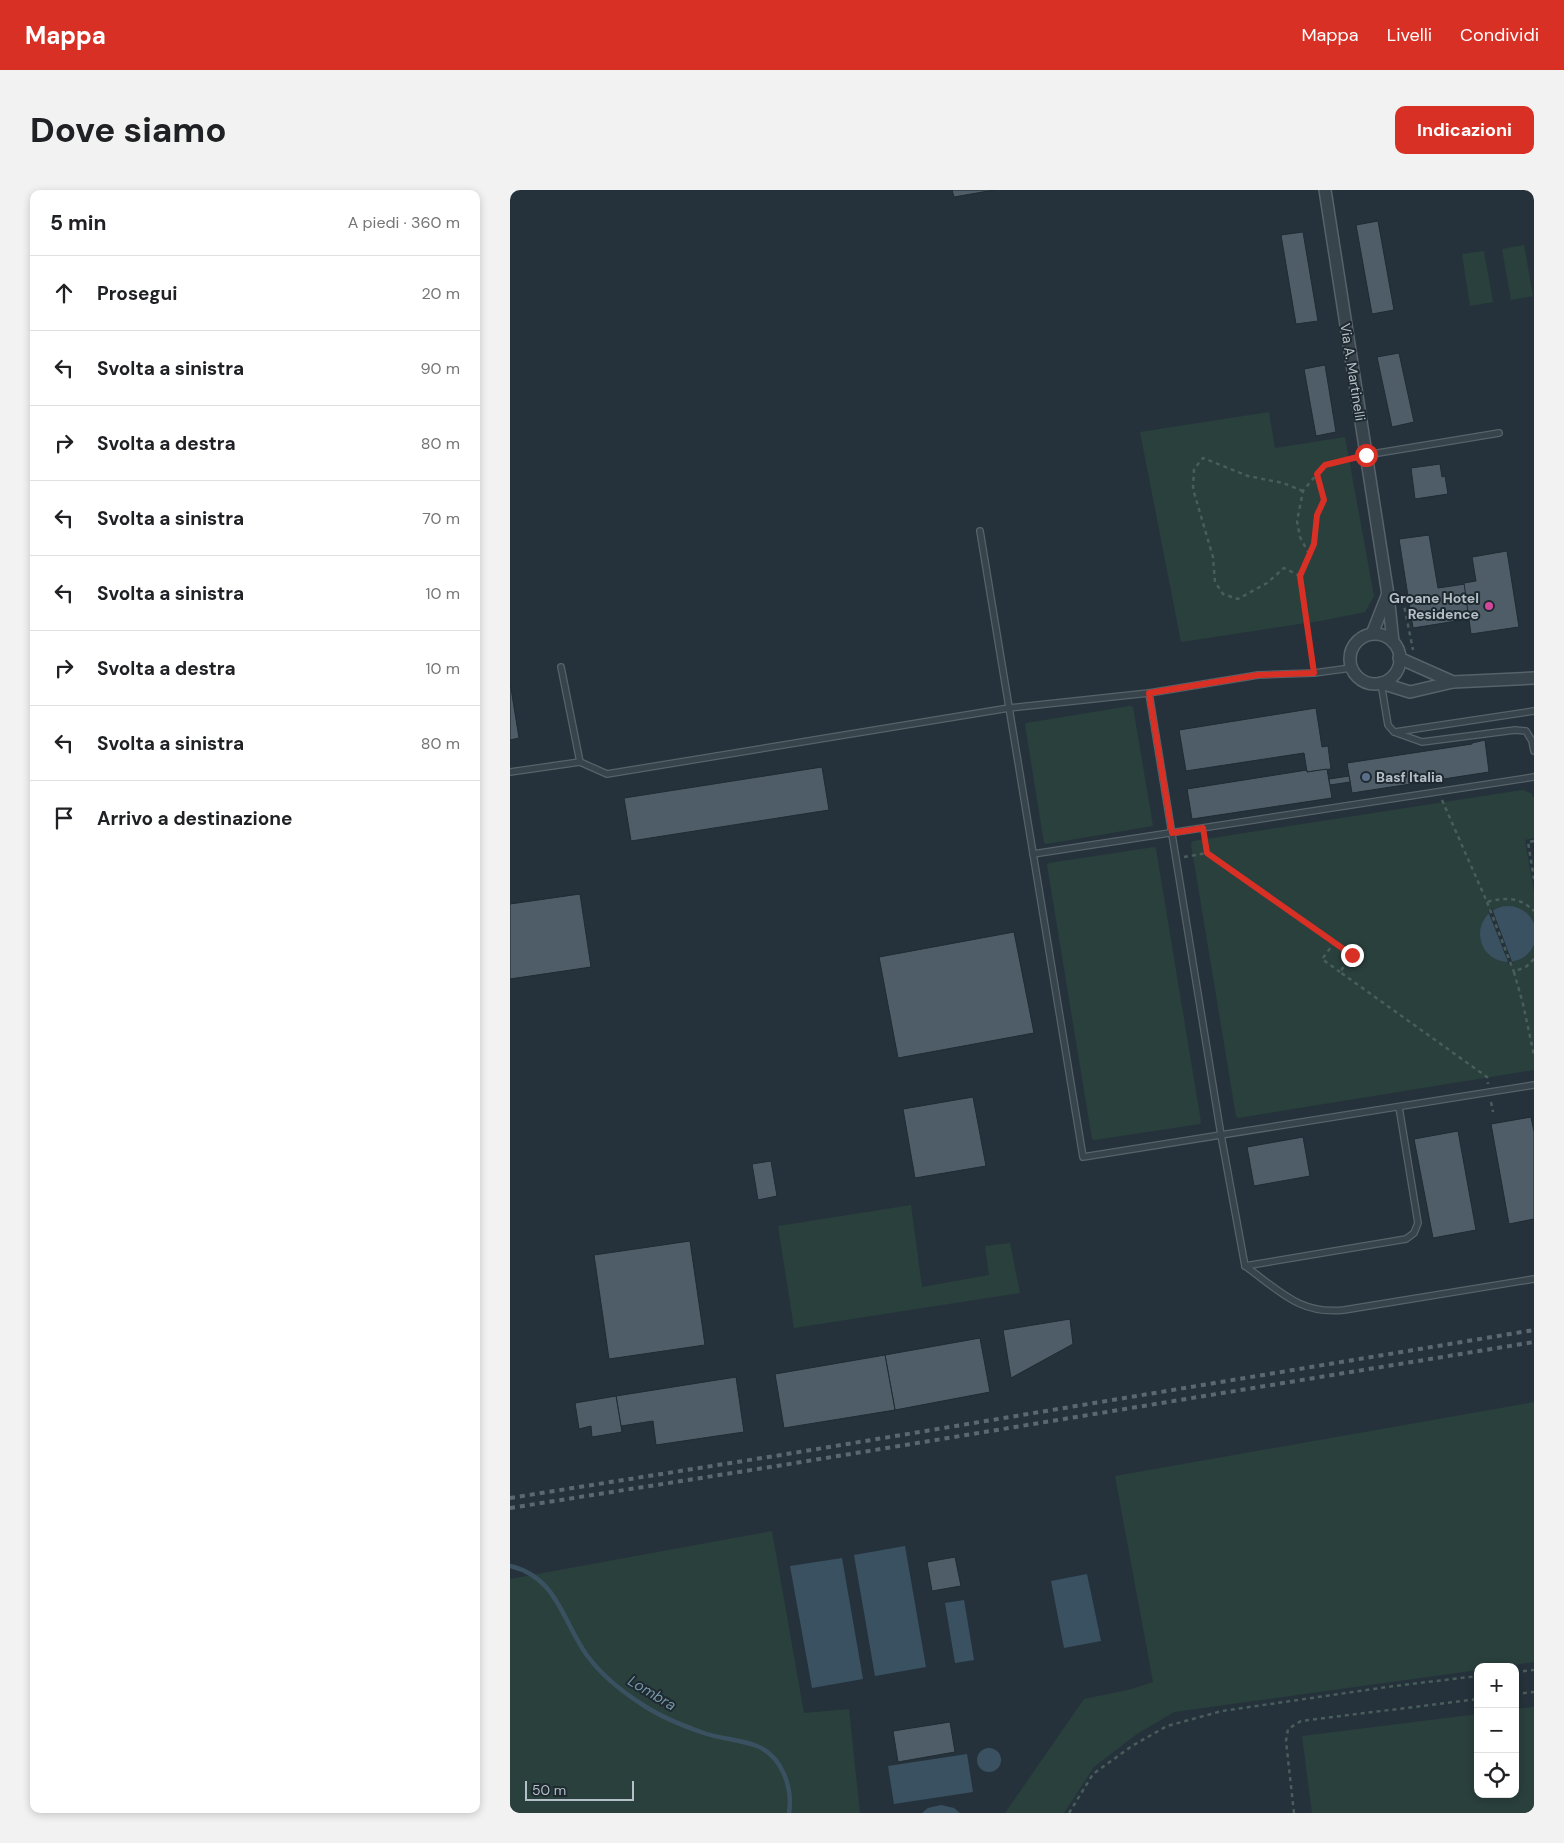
<!DOCTYPE html>
<html lang="it">
<head>
<meta charset="utf-8">
<style>
	:root { --surface:#fff; --page:#f2f2f2; --text:#202124; --muted:#757577; --line:#e0e0e0; --accent:#d93025 }
	body { margin:0; font-family:"DM Sans",sans-serif; background:var(--page); color:var(--text) }
	.controls { position:absolute; right:15px; bottom:15px; display:grid; overflow:hidden; border-radius:10px; box-shadow:0 2px 8px #0003 }
	.controls button { width:45px; height:45px; display:grid; place-items:center; padding:0; border:0; border-bottom:1px solid var(--line); background:var(--surface); color:var(--text); font:25px sans-serif }
	.scale { position:absolute; left:15px; bottom:12px; width:109px; box-sizing:border-box; padding-left:5px; border:2px solid #b4bfc7; border-top:0; font-size:14px; line-height:18px; white-space:nowrap; color:#b4bfc7; -webkit-text-stroke:4px #1e2930; paint-order:stroke }
	.stop { position:absolute; width:15px; height:15px; margin:-11px; border:4px solid #d93025; border-radius:50%; background:#fff }
	.stop.end { background:#d93025; border-color:#fff; box-shadow:0 1px 5px #0008 }
	.list { margin:0; padding:0; list-style:none }
	h2 { display:flex; justify-content:space-between; align-items:center; height:65px; margin:0; padding:0 20px; font-size:21px }
	h2 small { font-size:16px; font-weight:400; color:var(--muted) }
	.list li { display:grid; grid-template-columns:32px 1fr auto; gap:15px; align-items:center; box-sizing:border-box; height:75px; padding:0 20px; border-top:1px solid var(--line) }
	.list b { display:block; font-size:19px; white-space:nowrap }
	.list em { font-size:16px; font-style:normal; color:var(--muted) }
	.icon { flex:none; width:28px; height:28px; fill:none; stroke:currentColor; stroke-width:2; stroke-linecap:round; stroke-linejoin:round }
	.map { position:relative; flex:none; width:1024px; height:1623px; overflow:hidden; border-radius:10px }
	header { display:flex; align-items:center; gap:30px; box-sizing:border-box; height:70px; padding:0 25px; background:var(--accent); color:#fff }
	header strong { font-size:24px }
	nav { display:flex; gap:28px; margin-inline-start:auto; font-size:18px }
	.intro { display:flex; align-items:center; justify-content:space-between; box-sizing:border-box; height:120px; padding:0 30px }
	h1 { margin:0; font-size:35px }
	.button { padding:12px 22px; border-radius:10px; background:var(--accent); color:#fff; font-size:18px; font-weight:700 }
	main { display:flex; gap:30px; padding:0 30px }
	aside { flex:1; background:var(--surface); border-radius:10px; box-shadow:0 2px 8px #0003 }
	.map>svg:first-child { display:block }
</style>
</head>
<body>
<header>
<strong>Mappa</strong>
<nav><a>Mappa</a><a>Livelli</a><a>Condividi</a></nav>
</header>
<div class="intro"><h1>Dove siamo</h1><a class="button">Indicazioni</a></div>
<main>
<aside>
<h2>5 min<small>A piedi · 360 m</small></h2>
<ul class="list">
<li><svg class="icon" aria-label="ahead" viewBox="0 0 24 24"><path d="M12 20V5M6 11l6-6 6 6"/></svg><div><b>Prosegui</b></div><em>20 m</em></li>
<li><svg class="icon" aria-label="left" viewBox="0 0 24 24"><path d="M17 20v-9H6M10 6l-5 5 5 5"/></svg><div><b>Svolta a sinistra</b></div><em>90 m</em></li>
<li><svg class="icon" aria-label="right" viewBox="0 0 24 24"><path d="M7 20v-9h11M14 6l5 5-5 5"/></svg><div><b>Svolta a destra</b></div><em>80 m</em></li>
<li><svg class="icon" aria-label="left" viewBox="0 0 24 24"><path d="M17 20v-9H6M10 6l-5 5 5 5"/></svg><div><b>Svolta a sinistra</b></div><em>70 m</em></li>
<li><svg class="icon" aria-label="left" viewBox="0 0 24 24"><path d="M17 20v-9H6M10 6l-5 5 5 5"/></svg><div><b>Svolta a sinistra</b></div><em>10 m</em></li>
<li><svg class="icon" aria-label="right" viewBox="0 0 24 24"><path d="M7 20v-9h11M14 6l5 5-5 5"/></svg><div><b>Svolta a destra</b></div><em>10 m</em></li>
<li><svg class="icon" aria-label="left" viewBox="0 0 24 24"><path d="M17 20v-9H6M10 6l-5 5 5 5"/></svg><div><b>Svolta a sinistra</b></div><em>80 m</em></li>
<li><svg class="icon" aria-label="arrive" viewBox="0 0 24 24"><path d="M6 21V4h12l-3 4 3 4H6"/></svg><div><b>Arrivo a destinazione</b></div></li>
</ul>
</aside>
<div class="map">
<svg width="1024" height="1623" viewBox="0 0 1024 1623">
	<rect width="100%" height="100%" fill="#25323b"/>
	<g fill="#2a403d">
		<path d="M1014,55l9,51 -22,4 -9,-51z"/>
		<path d="M974,61l9,51 -23,4 -8,-52z"/>
		<path d="M759,222l6,36 70,-11 29,159 -9,16 -45,9 -139,21 -41,-210z"/>
		<path d="M620,516l3,1 20,119 -107,18 -2,-1 -19,-118 1,-2z"/>
		<path d="M1012,600l9,3 3,5v40l-9,2 9,52v178l-296,48 -2,-2 -45,-272 2,-3z"/>
		<path d="M644,657l2,2 45,273 -1,2 -105,16 -3,-1 -45,-274 2,-2z"/>
		<path d="M401,1015l11,82 67,-12 -4,-29 25,-3 10,50 -226,35 -16,-102z"/>
		<path d="M1024,1212v260l-33,5h-23v3l-304,42 -37,22 -43,33 -30,46h-59l79,-114 48,-10 21,-7 -38,-206z"/>
		<path d="M262,1341l32,182 45,-4 11,104h-350v-234z"/>
		<path d="M1024,1517v106h-222l-10,-77 176,-22v80h37v-85z"/>
	</g>
	<g fill="#3a5161">
		<circle cx="998" cy="744" r="28"/>
		<path d="M395,1356l21,121 -51,9 -21,-121z"/>
		<path d="M332,1368l21,121 -51,9 -22,-122z"/>
		<path d="M577,1384l14,67 -37,7 -13,-67z"/>
		<path d="M454,1410l10,60 -19,3 -10,-60z"/>
		<circle cx="479" cy="1570" r="12"/>
		<path d="M457,1564l6,38 -79,12 -6,-38z"/>
		<path d="M431,1615l13,3 6,5h-38l6,-5z"/>
	</g>
	<path fill="#25323b" d="M982,718l1,3 20,53h-5v-2l-20,-51z"/>
	<g fill="none" stroke-linecap="round" stroke-linejoin="round">
		<path stroke="#3a5161" stroke-width="4.5" d="M0,1376c47,11 52,54 76,88 15,21 35,37 57,51 18,12 38,20 58,27 18,7 38,7 56,14 25,10 36,42 32,67"/>
	</g>
	<g fill="#4e5d67" stroke="#202b32">
		<path d="M442,0h42l-40,7z"/>
		<path d="M868,31l16,89 -22,4 -16,-89z"/>
		<path d="M793,42l15,89 -22,3 -15,-89z"/>
		<path d="M889,163l15,69 -22,5 -15,-70z"/>
		<path d="M815,175l11,67 -20,4 -12,-67z"/>
		<path d="M930,274l2,13 3,-1 3,18 -33,5 -4,-31z"/>
		<path d="M919,345l9,53 27,-4 4,30h-1l1,5 -56,9 -14,-89z"/>
		<path d="M997,361l12,76 -48,7 -7,-51 12,-2 -4,-24z"/>
		<path d="M0,492l9,56 -9,2z"/>
		<path d="M806,518l6,39 6,-1 3,23 -24,3 -3,-19 -118,18 -7,-41z"/>
		<path d="M975,550l4,32 -137,21 -5,-30 125,-19v-1z"/>
		<path d="M312,577l7,43 -198,31 -7,-43z"/>
		<path d="M817,579l5,29 -140,21 -5,-30 120,-19v2z"/>
		<path d="M839,586l1,6 -20,3 -1,-6z"/>
		<path d="M70,704l11,73 -81,12v-75z"/>
		<path d="M504,742l20,101 -136,25 -19,-101z"/>
		<path d="M463,907l13,69 -71,12 -12,-69z"/>
		<path d="M1021,927l3,15v87l-25,5 -18,-100z"/>
		<path d="M948,941l18,99 -43,8 -19,-99z"/>
		<path d="M793,947l7,39 -56,10 -7,-39z"/>
		<path d="M261,971l6,35 -19,4 -6,-36z"/>
		<path d="M180,1051l15,104 -96,14 -15,-104z"/>
		<path d="M560,1129l3,25 -62,34 -8,-48z"/>
		<path d="M470,1148l10,54 -95,18 -10,-55z"/>
		<path d="M375,1165l10,55 -111,18 -9,-54z"/>
		<path d="M226,1187l8,55 -88,13 -3,-24 -32,5 -5,-30z"/>
		<path d="M106,1206l6,36 -30,5 -1,-11 -12,3 -4,-26z"/>
		<path d="M445,1367l6,29 -29,5 -5,-29z"/>
		<path d="M440,1532l5,30 -57,10 -5,-31z"/>
	</g>
	<g fill="none" stroke-linecap="round" stroke-linejoin="round">
		<defs>
			<g id="lane">
				<path d="M856,265l133,-22"/>
				<path d="M470,341l103,626 451,-72"/>
				<path d="M51,477l19,95 27,12 402,-66 140,-15"/>
				<path d="M841,478l-37,5 -56,2 -109,18 72,442 24,131c34,24 54,49 99,44l190,-31"/>
				<path d="M871,493l7,42 6,7 28,10 93,-12 11,1 6,10 2,10"/>
				<path d="M885,542l139,-21"/>
				<path d="M0,582l70,-10"/>
				<path d="M523,664l501,-77"/>
				<path d="M735,1076l161,-27 8,-6 4,-10 -19,-116"/>
			</g>
			<g id="street">
				<path d="M815,0l63,405 5,47"/>
				<path d="M862,444l15,-38"/>
				<circle cx="865" cy="469" r="25"/>
				<path d="M889,468l54,24"/>
				<path d="M871,493l29,9 43,-10 81,-4"/>
			</g>
		</defs>
		<use href="#lane" stroke="#576269" stroke-width="8"/>
		<use href="#street" stroke="#576269" stroke-width="14"/>
		<g stroke="#495d5b" stroke-width="2.5" stroke-dasharray="4 4" stroke-linecap="butt">
			<path d="M799,364l-9,-17 -3,-16 6,-30 14,-17"/>
			<path d="M790,386l-16,-8 -17,15 -29,16 -15,-5 -8,-12 -2,-25 -20,-68 1,-20 9,-11 45,18 35,7 20,8"/>
			<path d="M893,410l10,50"/>
			<path d="M802,474l-12,-88 14,-32 3,-29 7,-15 -7,-26 8,-9 30,-7"/>
			<path d="M932,610l45,102c18,-5 33,-5 47,9"/>
			<path d="M1024,651l-6,1 6,37"/>
			<path d="M697,663l145,102 -12,17 147,105 1,7"/>
			<path d="M674,667l23,-4 -3,-16"/>
			<path d="M977,712l27,70"/>
			<path d="M825,752l-13,17 18,13"/>
			<path d="M1024,769l-7,7 -13,6 9,32 11,51"/>
			<path d="M981,912l2,10"/>
			<path d="M1005,1482l19,-2"/>
			<path d="M1005,1504l19,-2"/>
			<path d="M559,1623l24,-39 39,-28 35,-20 55,-15 172,-25 84,-10"/>
			<path d="M784,1623l-8,-72 2,-12 13,-8 177,-22"/>
		</g>
		<use href="#lane" stroke="#38444c" stroke-width="5.5"/>
		<use href="#street" stroke="#38444c" stroke-width="11"/>
		<g stroke="#5b6872" stroke-width="4" stroke-dasharray="5 5" stroke-linecap="butt">
			<path d="M0,1308l271,-43 753,-125"/>
			<path d="M0,1318l273,-43 751,-123"/>
		</g>
	</g>
	<g fill="none" stroke-linecap="round" stroke-linejoin="round">
		<path stroke="#d93025" stroke-width="6" d="M842,765l-145,-102 -4,-25 -31,5 -23,-140 109,-18 56,-2 -14,-97 14,-32 3,-29 7,-15 -7,-26 8,-9 41,-10"/>
	</g>
	<circle fill="#d1479c" stroke="#1e2930" stroke-width="2" cx="979" cy="416" r="5"/>
	<circle fill="#5c6f8a" stroke="#1e2930" stroke-width="2" cx="856" cy="587" r="5"/>
	<g text-anchor="middle" dominant-baseline="central" stroke-width="4" stroke-linejoin="round" paint-order="stroke">
		<g font-size="14" fill="#b4bfc7" stroke="#1e2930">
			<text transform="translate(843 182) rotate(81)">Via A. Martinelli</text>
		</g>
		<g font-size="14" font-weight="bold" fill="#b4bfc7" stroke="#1e2930" text-anchor="end">
			<text x="969" y="408">Groane Hotel<tspan x="969" dy="16">Residence</tspan></text>
			<text x="866" y="587" text-anchor="start">Basf Italia</text>
		</g>
		<g font-size="15" font-style="italic" fill="#7695a9" stroke="#1e2930">
			<text transform="translate(142 1503) rotate(31)">Lombra</text>
		</g>
	</g>
</svg>
<div class="controls">
<button>+</button>
<button>−</button>
<button><svg class="icon" aria-label="locate" viewBox="0 0 24 24"><circle cx="12" cy="12" r="6"/><path d="M12 2v4M12 18v4M2 12h4M18 12h4"/></svg></button>
</div>
<div class="scale">50 m</div>
<div class="stop" style="left:856px;top:265px"></div>
<div class="stop end" style="left:842px;top:765px"></div>
</div>
</main>
</body>
</html>
